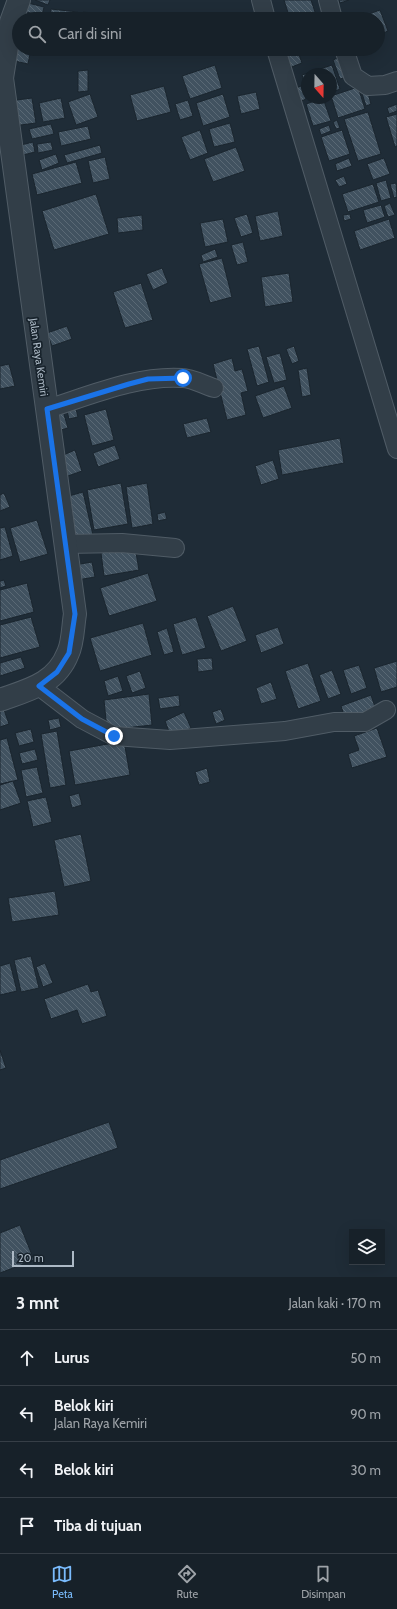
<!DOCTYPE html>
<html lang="id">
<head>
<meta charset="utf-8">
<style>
	:root { --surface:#172129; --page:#202931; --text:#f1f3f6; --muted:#9ea3a8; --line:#363e46; --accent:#7abbfc }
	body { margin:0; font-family:Cabin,sans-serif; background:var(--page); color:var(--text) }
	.controls { position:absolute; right:12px; bottom:12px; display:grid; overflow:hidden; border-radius:0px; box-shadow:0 4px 16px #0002 }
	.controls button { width:36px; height:36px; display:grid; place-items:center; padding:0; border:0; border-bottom:1px solid var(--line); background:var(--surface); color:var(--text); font:20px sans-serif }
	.compass { position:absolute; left:301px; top:68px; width:36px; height:36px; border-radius:50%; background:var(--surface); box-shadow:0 4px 16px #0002; rotate:160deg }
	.scale { position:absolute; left:12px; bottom:10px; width:62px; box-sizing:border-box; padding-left:4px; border:2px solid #acb9c5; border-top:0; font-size:11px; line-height:14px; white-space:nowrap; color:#acb9c5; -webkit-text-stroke:3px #18232c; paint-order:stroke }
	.stop { position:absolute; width:12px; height:12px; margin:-9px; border:3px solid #1a73e8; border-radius:50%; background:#fff }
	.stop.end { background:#1a73e8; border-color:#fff; box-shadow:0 1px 4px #0008 }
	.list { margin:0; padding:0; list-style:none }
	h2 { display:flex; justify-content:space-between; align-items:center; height:52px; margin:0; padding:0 16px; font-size:17px }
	h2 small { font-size:13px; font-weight:400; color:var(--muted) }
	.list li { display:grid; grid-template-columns:26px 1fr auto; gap:12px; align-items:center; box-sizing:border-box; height:56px; padding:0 16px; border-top:1px solid var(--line) }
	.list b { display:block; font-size:15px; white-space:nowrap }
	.list p { margin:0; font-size:13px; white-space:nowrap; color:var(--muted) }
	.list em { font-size:13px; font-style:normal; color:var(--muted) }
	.icon { flex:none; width:22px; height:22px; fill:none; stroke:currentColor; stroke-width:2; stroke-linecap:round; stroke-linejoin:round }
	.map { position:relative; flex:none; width:397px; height:1277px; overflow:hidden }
	.search { position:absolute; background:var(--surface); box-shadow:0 4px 16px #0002; left:12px; right:12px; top:12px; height:44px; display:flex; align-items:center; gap:10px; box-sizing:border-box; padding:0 14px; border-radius:22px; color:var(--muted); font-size:15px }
	.sheet { height:276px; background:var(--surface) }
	nav { display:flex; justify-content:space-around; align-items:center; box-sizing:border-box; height:56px; border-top:1px solid var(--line); background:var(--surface); font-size:11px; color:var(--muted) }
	nav a { display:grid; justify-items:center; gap:2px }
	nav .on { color:var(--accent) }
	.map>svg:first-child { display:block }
</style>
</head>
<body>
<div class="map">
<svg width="397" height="1277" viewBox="0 0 397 1277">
	<defs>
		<pattern id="building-back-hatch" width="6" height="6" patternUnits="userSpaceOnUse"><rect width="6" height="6" fill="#415260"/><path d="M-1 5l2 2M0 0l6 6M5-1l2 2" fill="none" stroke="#5a6975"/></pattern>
	</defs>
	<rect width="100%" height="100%" fill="#1f2c37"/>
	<g fill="url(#building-back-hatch)" stroke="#1a252e">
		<path d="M35,0h15l-2,5z"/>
		<path d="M284,0h27l6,18 -27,1z"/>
		<path d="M339,0h10l-9,3z"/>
		<path d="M28,3l16,4 -2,9 -16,-4z"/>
		<path d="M51,9l27,3 -1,7h-27z"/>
		<path d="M380,10l8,21 -10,4v-16h-23z"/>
		<path d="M83,12l19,2v5h-20z"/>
		<path d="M19,28v21h12l-3,15 -18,-4z"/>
		<path d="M78,49h20l-1,3z"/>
		<path d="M293,49h4l5,14 -13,5 -5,-16z"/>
		<path d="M340,57l7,20 -7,2 -7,-19z"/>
		<path d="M215,65l7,23 -32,11 -8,-23z"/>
		<path d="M332,65l8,24 -9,4v-19h-24v17l-5,-16z"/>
		<path d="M88,70v21l-10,1v-21z"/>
		<path d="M164,86l7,26 -34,9 -7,-26z"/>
		<path d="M301,86l5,13 -7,3 -6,-13z"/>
		<path d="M366,86l5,18 -5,2 -6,-19z"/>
		<path d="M358,87l7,22 -27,9 -7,-22z"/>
		<path d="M256,92l4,17 -19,5 -4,-18z"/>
		<path d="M90,94l8,23 -22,8 -8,-23z"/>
		<path d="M223,94l7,23 -27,9 -7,-23z"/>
		<path d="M32,98l4,25 -23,3 -4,-25z"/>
		<path d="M61,98l4,20 -22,4 -4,-19z"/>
		<path d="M323,98l8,23 -18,5 -7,-22z"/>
		<path d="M188,100l5,16 -13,4 -5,-16z"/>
		<path d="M397,104v7l-8,3 -2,-6z"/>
		<path d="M368,112l13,42 -23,7 -14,-42z"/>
		<path d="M397,114v32l-2,1 -9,-30z"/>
		<path d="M337,120l3,8 -4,1 -3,-7z"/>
		<path d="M230,123l5,19 -21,5 -5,-18z"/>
		<path d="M51,124l3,10 -22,5 -3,-10z"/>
		<path d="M329,125l2,6 -10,4 -2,-6z"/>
		<path d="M88,126l3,13 -30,7 -3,-14z"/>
		<path d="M200,130l8,23 -18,7 -9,-23z"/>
		<path d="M342,130l8,24 -21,7 -8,-24z"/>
		<path d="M33,142l2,10 -16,4 -2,-10z"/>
		<path d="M51,142l2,8 -15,3 -1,-9z"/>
		<path d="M100,145l2,8 -35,10 -3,-8z"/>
		<path d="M236,147l9,24 -32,11 -9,-23z"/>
		<path d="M56,154l3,9 -17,7 -3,-10z"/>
		<path d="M105,157l5,22 -17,4 -5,-22z"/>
		<path d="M349,158l3,8 -15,5 -2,-7z"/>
		<path d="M384,158l6,16 -17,6 -6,-16z"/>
		<path d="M76,162l6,21 -45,12 -5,-21z"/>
		<path d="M344,176l3,8 -8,3 -4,-7z"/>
		<path d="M386,180l5,18 -10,3 -5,-18z"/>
		<path d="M396,183l1,14 -3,1 -4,-14z"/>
		<path d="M373,184l6,18 -31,10 -6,-18z"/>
		<path d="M96,194l13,40 -55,16 -12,-39z"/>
		<path d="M390,203l5,12 -7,2 -4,-11z"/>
		<path d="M381,205l4,12 -18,6 -4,-13z"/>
		<path d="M278,211l5,25 -23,5 -5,-25z"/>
		<path d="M247,214l6,19 -12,4 -7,-19z"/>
		<path d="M350,214l1,5 -7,2 -1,-6z"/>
		<path d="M142,215l1,15 -25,3 -1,-15z"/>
		<path d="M223,219l5,23 -23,5 -5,-24z"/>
		<path d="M389,219l6,19 -35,12 -6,-19z"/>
		<path d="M243,242l5,20 -11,3 -6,-20z"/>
		<path d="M215,249l3,8 -15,5 -2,-7z"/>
		<path d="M222,258l10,39 -22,6 -11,-39z"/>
		<path d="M162,268l6,15 -15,7 -7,-16z"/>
		<path d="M289,273l4,29 -28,5 -4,-30z"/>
		<path d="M141,283l12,37 -28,8 -12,-36z"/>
		<path d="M67,326l5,13 -20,7 -5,-13z"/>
		<path d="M259,346l10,36 -12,4 -10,-37z"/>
		<path d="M294,346l5,15 -7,3 -6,-15z"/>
		<path d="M280,353l7,27 -13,3 -8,-26z"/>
		<path d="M232,358l3,13 7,-2 6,22 -7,2 5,22 -19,5 -14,-56z"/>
		<path d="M9,364l6,22 -15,3v-23z"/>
		<path d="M307,368l4,27 -9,2 -4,-27z"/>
		<path d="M284,386l8,22 -29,10 -8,-22z"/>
		<path d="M76,409l2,8 -9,2 -2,-8z"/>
		<path d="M106,409l8,31 -22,6 -8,-31z"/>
		<path d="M63,411l5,17 -11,3 -4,-17z"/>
		<path d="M207,418l4,14 -24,6 -4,-14z"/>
		<path d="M340,438l4,25 -62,12 -4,-25z"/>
		<path d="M115,445l5,14 -22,8 -5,-14z"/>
		<path d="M75,450l7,21 -14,5 -7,-20z"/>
		<path d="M273,460l6,19 -18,6 -6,-19z"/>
		<path d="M121,483l7,41 -34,6 -7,-40z"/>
		<path d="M147,483l6,41 -21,4 -6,-41z"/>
		<path d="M83,492l10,43 -19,4 -9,-42z"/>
		<path d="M4,493l6,14 -10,4v-16z"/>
		<path d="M165,512l2,7 -9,2 -1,-7z"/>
		<path d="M37,520l11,34 -28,8 -10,-34z"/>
		<path d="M5,527l8,29 -13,4v-32z"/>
		<path d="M135,547l4,23 -35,6 -3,-23z"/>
		<path d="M92,562l3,15 -18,3 -3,-15z"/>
		<path d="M148,573l9,28 -48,15 -9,-28z"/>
		<path d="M4,580l2,6 -6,2v-7z"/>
		<path d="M27,583l7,29 -34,9v-31z"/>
		<path d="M233,606l14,35 -26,10 -14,-35z"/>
		<path d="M31,617l9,30 -40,11v-33z"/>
		<path d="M196,617l10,31 -24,7 -9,-31z"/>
		<path d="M143,623l9,32 -52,16 -10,-33z"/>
		<path d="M278,627l6,17 -23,9 -6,-18z"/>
		<path d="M167,628l7,24 -10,3 -7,-23z"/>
		<path d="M21,657l4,11 -25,8v-13z"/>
		<path d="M212,658l1,12 -15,2 -1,-13z"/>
		<path d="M397,661v26l-16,5 -7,-24z"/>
		<path d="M308,663l13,38 -23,8 -13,-38z"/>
		<path d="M359,665l8,23 -16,6 -8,-24z"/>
		<path d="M332,670l9,24 -13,5 -9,-24z"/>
		<path d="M140,671l6,17 -14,5 -6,-17z"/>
		<path d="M118,676l5,15 -15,5 -4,-15z"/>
		<path d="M271,682l6,17 -16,5 -5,-16z"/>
		<path d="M149,694l3,31 -45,5 -3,-30z"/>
		<path d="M179,695l1,11 -20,3 -2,-11z"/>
		<path d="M371,695l5,15 -30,11 -5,-15z"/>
		<path d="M3,707l6,17 -9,3v-19z"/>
		<path d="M221,709l4,11 -9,4 -4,-12z"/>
		<path d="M184,712l7,16 -20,9 -6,-16z"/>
		<path d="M59,718l2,9 -11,3 -2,-10z"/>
		<path d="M377,728l10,29 -35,11 -4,-14 11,-4 -5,-14z"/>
		<path d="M31,729l3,13 -15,4 -4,-13z"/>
		<path d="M57,731l9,54 -16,3 -9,-54z"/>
		<path d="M7,738l11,42 -18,4v-44z"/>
		<path d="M124,741l6,34 -55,10 -6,-34z"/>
		<path d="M35,749l3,11 -16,4 -3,-11z"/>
		<path d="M37,767l6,26 -17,4 -5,-27z"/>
		<path d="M207,768l3,14 -11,3 -4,-13z"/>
		<path d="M13,781l8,22 -21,7v-25z"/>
		<path d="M79,793l3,12 -10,3 -3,-12z"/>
		<path d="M46,797l6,25 -19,5 -6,-26z"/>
		<path d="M81,834l10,47 -27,6 -10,-47z"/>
		<path d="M55,891l4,24 -47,7 -4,-24z"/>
		<path d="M31,956l8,32 -18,4 -7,-32z"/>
		<path d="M10,963l7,28 -17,4v-29z"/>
		<path d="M45,963l8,20 -10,4 -7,-20z"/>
		<path d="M88,984l3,8 7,-2 9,26 -25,8 -5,-14 -26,9 -7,-20z"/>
		<path d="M0,1050l6,18 -6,2z"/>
		<path d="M109,1122l9,26 -118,41v-29z"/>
		<path d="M20,1225l14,35 -34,13v-40z"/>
	</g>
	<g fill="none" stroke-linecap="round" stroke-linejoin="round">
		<defs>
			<g id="minor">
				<path d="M261,0l5,19"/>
				<path d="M328,0l5,19"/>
				<path d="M276,49l121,400"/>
				<path d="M344,49l9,27 15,10 17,-1 12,-4"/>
				<path d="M47,409c42,-13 90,-34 135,-31 10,0 22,7 32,10"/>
				<path d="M65,544l57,-1 53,5"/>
				<path d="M39,686l43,33 32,17 56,4 115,-9 49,-9h31l21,-12"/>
			</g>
			<path id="tertiary" d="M0,700c28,-10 56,-16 68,-47 5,-10 5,-28 7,-39l-73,-536 9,-56 8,-22"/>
		</defs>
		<use href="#minor" stroke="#505c66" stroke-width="20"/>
		<use href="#tertiary" stroke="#505c66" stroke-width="24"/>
		<use href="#minor" stroke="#323e48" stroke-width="18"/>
		<use href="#tertiary" stroke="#323e48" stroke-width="22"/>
	</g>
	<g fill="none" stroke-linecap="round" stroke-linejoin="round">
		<path stroke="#1a73e8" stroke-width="5" d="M114,736l-32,-17 -43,-33 18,-14 12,-19 6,-39 -28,-205 82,-25 19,-5 35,-1"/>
	</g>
	<g text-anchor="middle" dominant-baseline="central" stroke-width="3.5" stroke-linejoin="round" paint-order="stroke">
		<g font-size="11" fill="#acb9c5" stroke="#18232c">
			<text transform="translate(39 357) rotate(82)">Jalan Raya Kemiri</text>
		</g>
	</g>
</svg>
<div class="controls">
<button><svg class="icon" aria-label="layers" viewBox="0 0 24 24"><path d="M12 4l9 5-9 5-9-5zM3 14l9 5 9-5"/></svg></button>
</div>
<svg class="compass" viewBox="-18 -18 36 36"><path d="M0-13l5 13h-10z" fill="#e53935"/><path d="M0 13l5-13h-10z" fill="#9ea3a8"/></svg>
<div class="scale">20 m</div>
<div class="stop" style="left:183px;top:378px"></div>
<div class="stop end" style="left:114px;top:736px"></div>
<div class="search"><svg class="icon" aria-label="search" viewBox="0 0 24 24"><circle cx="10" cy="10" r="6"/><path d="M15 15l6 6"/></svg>Cari di sini</div>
</div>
<section class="sheet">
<h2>3 mnt<small>Jalan kaki · 170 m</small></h2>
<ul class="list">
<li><svg class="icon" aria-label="ahead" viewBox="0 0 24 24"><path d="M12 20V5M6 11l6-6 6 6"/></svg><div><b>Lurus</b></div><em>50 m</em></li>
<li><svg class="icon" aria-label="left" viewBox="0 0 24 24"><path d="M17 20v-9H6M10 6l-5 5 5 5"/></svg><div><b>Belok kiri</b><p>Jalan Raya Kemiri</p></div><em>90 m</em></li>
<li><svg class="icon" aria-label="left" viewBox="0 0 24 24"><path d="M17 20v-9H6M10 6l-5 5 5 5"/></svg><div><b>Belok kiri</b></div><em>30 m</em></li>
<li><svg class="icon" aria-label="arrive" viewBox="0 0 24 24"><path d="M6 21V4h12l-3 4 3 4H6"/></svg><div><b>Tiba di tujuan</b></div></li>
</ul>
</section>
<nav>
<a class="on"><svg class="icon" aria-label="map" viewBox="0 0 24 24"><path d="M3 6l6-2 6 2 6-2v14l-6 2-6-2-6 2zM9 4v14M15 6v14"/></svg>Peta</a>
<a><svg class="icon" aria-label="directions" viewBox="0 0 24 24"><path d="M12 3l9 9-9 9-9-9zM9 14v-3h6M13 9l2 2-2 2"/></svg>Rute</a>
<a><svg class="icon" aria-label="saved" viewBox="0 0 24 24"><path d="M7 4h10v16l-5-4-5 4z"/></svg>Disimpan</a>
</nav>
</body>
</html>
